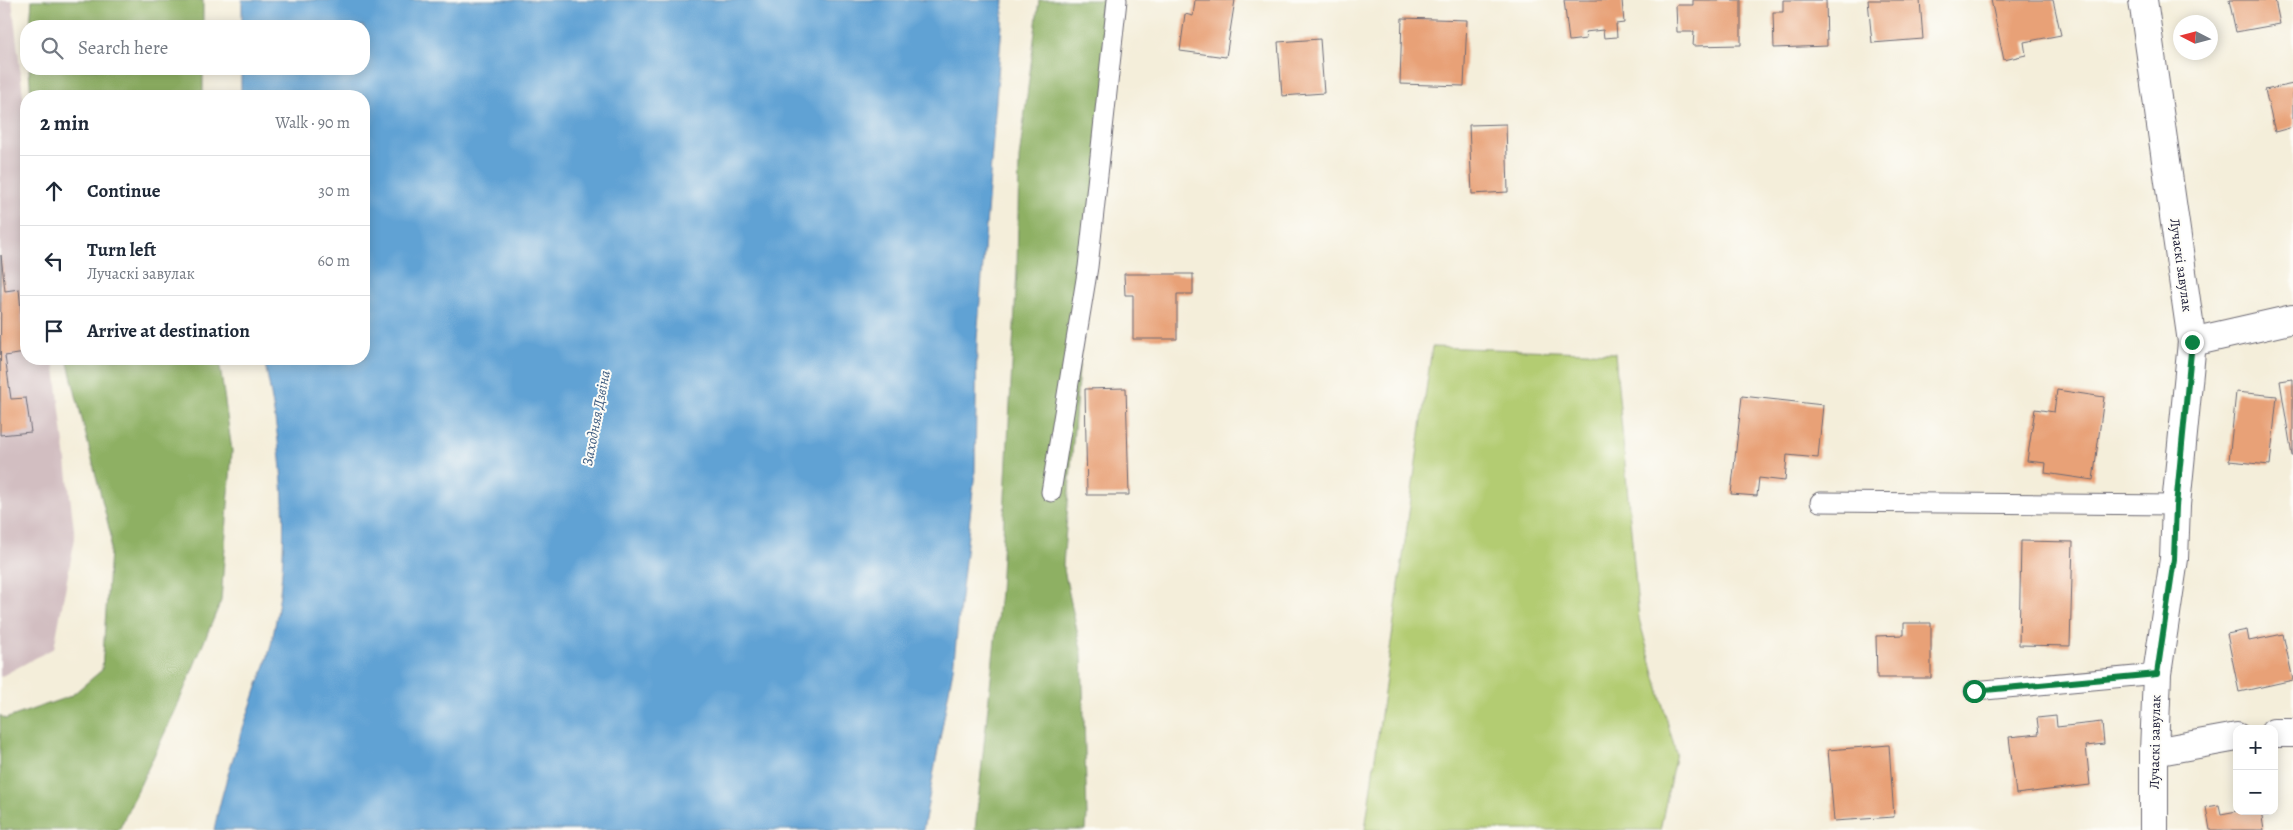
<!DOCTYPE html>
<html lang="en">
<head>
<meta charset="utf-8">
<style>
	:root { --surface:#fff; --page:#f2f2f3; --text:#1f2937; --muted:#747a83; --line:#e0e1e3 }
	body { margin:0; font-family:Alegreya,serif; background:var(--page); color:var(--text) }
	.controls { position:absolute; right:15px; bottom:15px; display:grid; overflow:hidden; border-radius:10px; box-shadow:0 2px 12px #0003 }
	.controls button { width:45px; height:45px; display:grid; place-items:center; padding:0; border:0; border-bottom:1px solid var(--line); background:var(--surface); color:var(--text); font:25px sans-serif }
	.compass { position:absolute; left:2173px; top:15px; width:45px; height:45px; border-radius:50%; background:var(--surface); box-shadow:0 2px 12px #0003; rotate:276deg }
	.stop { position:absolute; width:15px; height:15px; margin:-11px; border:4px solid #0b8043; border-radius:50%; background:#fff }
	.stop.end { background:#0b8043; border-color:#fff; box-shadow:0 1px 5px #0008 }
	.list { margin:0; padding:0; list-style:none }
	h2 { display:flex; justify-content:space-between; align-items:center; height:65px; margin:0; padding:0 20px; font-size:21px }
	h2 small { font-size:16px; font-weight:400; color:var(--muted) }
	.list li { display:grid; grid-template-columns:32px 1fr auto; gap:15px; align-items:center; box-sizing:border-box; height:70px; padding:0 20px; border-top:1px solid var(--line) }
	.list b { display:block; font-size:19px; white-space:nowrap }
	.list p { margin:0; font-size:16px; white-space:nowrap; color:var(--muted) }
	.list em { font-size:16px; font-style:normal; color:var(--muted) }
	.icon { flex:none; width:28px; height:28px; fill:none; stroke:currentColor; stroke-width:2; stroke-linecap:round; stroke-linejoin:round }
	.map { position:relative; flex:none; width:2293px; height:830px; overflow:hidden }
	.search { position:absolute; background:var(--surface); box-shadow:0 2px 12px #0003; left:20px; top:20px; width:350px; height:55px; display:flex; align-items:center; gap:12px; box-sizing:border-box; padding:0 18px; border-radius:20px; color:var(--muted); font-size:19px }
	.panel { position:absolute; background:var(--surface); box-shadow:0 2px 12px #0003; left:20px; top:90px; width:350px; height:275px; border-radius:20px }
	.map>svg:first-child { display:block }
</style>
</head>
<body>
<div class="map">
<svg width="2293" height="830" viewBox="0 0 2293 830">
	<rect width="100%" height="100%" fill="#fdfcf7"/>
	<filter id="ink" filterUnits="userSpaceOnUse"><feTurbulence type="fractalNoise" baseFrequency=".02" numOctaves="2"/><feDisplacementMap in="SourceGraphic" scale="10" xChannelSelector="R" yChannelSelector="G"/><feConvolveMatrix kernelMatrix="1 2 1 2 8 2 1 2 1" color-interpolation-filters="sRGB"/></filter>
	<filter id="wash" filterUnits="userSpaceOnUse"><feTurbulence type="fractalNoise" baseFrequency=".0096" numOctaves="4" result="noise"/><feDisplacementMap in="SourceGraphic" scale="20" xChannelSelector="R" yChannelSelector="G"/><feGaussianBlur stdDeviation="1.12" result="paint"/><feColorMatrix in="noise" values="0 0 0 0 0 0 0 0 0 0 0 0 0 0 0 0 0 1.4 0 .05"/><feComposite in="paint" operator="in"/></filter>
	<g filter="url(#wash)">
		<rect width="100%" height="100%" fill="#f4eeda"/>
		<path fill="#d2bec1" d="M0,0h12l14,121v238h28l21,179 -21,110 -54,29z"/>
		<path fill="#b3cc72" stroke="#6a7756" d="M1432,347l183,6 24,266 37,134 -16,77h-295z"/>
		<g fill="#8eb064" stroke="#586950">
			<path d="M32,0h171v26h-173z"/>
			<path d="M1039,0h75l-30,307 -21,258 19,89 5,162 -1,14h-111l25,-238 17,-322 2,-111z"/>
			<path d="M29,69h174v27h-172z"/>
			<path d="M67,359h152l13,92 -11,150 -45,108 -57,121h-119v-115l5,4 66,-23 31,-26 9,-134z"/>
		</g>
		<path fill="#60a2d4" stroke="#416288" d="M242,0h762l-27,339 -2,133 -22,197 -30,161h-709c9,-45 24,-88 39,-131 5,-17 13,-33 17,-50 23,-94 14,-197 -6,-290h100v-263h-123v-27h123v-43h-122z"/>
		<g id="blocks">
			<g fill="#e8a177">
				<path d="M1195,0h40l-9,57 -46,-6 5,-37 8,2z"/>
				<path d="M1564,0h58l2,23 -8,1 1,13 -13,1 -1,-8 -18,2 1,7 -17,2z"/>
				<path d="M1693,0h48v45l-48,1 1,-14h-17l-1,-27h17z"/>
				<path d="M1783,0h43l1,46 -53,2 -1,-36h10z"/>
				<path d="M1868,0h52l3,39 -51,4z"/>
				<path d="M1991,0h62l8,35 -37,7 2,13 -22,5z"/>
				<path d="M2229,0h46l5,24 -44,8z"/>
				<path d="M1402,18l65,2 -3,66 -64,-2z"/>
				<path d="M1320,39l4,54 -42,3 -4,-54z"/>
				<path d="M2293,84v43l-18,5 -10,-42z"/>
				<path d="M1506,124l2,68 -36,2 -3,-69z"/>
				<path d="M1,255l4,36 14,-2 6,64 -20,3 6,43 15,-1 5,34 -31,3z"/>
				<path d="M1124,274h69v20h-16v45h-44v-44h-8z"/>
				<path d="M2293,379v77h-1l-12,-75z"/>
				<path d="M1126,388l3,107h-42l-2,-106z"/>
				<path d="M2057,390l47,7 -11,83 -48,-7 1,-10 -19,-2 8,-52 19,3z"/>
				<path d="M2236,392l41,4 -7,69 -41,-4z"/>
				<path d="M1742,396l81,9 -5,53 -31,-3 -2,26 -26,-3 -2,18 -26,-2z"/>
				<path d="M2021,541l52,1 -3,104 -51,-1z"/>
				<path d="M1904,623h27v55h-54l-1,-42 28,-1z"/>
				<path d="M2247,630l2,11 34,-7 10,46 -54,12 -12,-58z"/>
				<path d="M2056,716l1,11 45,-5 2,22 -18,2 4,39 -74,9 -7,-57 30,-3 -2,-16z"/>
				<path d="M1889,745l5,72 -60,4 -6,-71z"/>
				<path d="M2219,805l2,9 16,-3h24l3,19h-54l-4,-23z"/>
			</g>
		</g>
	</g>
	<g filter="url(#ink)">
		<use href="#blocks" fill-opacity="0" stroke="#6c6973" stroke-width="1"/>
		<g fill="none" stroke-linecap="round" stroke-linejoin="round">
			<defs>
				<g id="lane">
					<path d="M1051,492l37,-225 29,-267"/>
					<path d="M1820,502l356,3"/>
					<path d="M1974,691l183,-17"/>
				</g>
				<g id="street">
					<path d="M2143,0l49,342 -16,163 -2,54 -17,115 -3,78v78"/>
					<path d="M2192,342l101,-23"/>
					<path d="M2274,733h19"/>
					<path d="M2154,752l83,-15"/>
				</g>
			</defs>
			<use href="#lane" stroke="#6c6973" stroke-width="21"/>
			<use href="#street" stroke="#6c6973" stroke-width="30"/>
			<use href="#lane" stroke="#fff" stroke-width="19"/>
			<use href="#street" stroke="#fff" stroke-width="28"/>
		</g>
	</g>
	<g fill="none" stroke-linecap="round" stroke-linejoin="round" filter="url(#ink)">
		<path stroke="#0b8043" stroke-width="6" d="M1974,691l183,-17 17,-115 2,-53 16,-164"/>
	</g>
	<g text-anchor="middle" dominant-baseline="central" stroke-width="4" stroke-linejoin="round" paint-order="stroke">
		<g font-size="14" fill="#22223b" stroke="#fdfcf7">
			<text transform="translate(2181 265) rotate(82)">Лучаскі завулак</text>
			<text transform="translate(2155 742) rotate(-89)">Лучаскі завулак</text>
		</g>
		<g font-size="15" font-style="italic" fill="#3e5c80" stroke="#fdfcf7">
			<text transform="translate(596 418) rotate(-79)">Заходняя Дзвіна</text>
		</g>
	</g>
</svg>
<div class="controls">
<button>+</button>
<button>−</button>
</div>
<svg class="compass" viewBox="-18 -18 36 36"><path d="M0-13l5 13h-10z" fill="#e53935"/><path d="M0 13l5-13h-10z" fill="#747a83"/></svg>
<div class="stop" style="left:1974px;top:691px"></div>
<div class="stop end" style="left:2192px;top:342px"></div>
<div class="search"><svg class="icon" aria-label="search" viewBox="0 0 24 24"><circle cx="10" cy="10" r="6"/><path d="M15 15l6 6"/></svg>Search here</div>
<section class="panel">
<h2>2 min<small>Walk · 90 m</small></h2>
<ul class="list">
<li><svg class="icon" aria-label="ahead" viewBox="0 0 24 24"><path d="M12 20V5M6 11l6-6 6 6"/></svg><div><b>Continue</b></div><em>30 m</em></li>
<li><svg class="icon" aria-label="left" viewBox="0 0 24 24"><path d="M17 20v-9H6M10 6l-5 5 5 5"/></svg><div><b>Turn left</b><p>Лучаскі завулак</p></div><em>60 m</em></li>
<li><svg class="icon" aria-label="arrive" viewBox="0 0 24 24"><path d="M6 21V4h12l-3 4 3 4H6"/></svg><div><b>Arrive at destination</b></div></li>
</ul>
</section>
</div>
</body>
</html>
